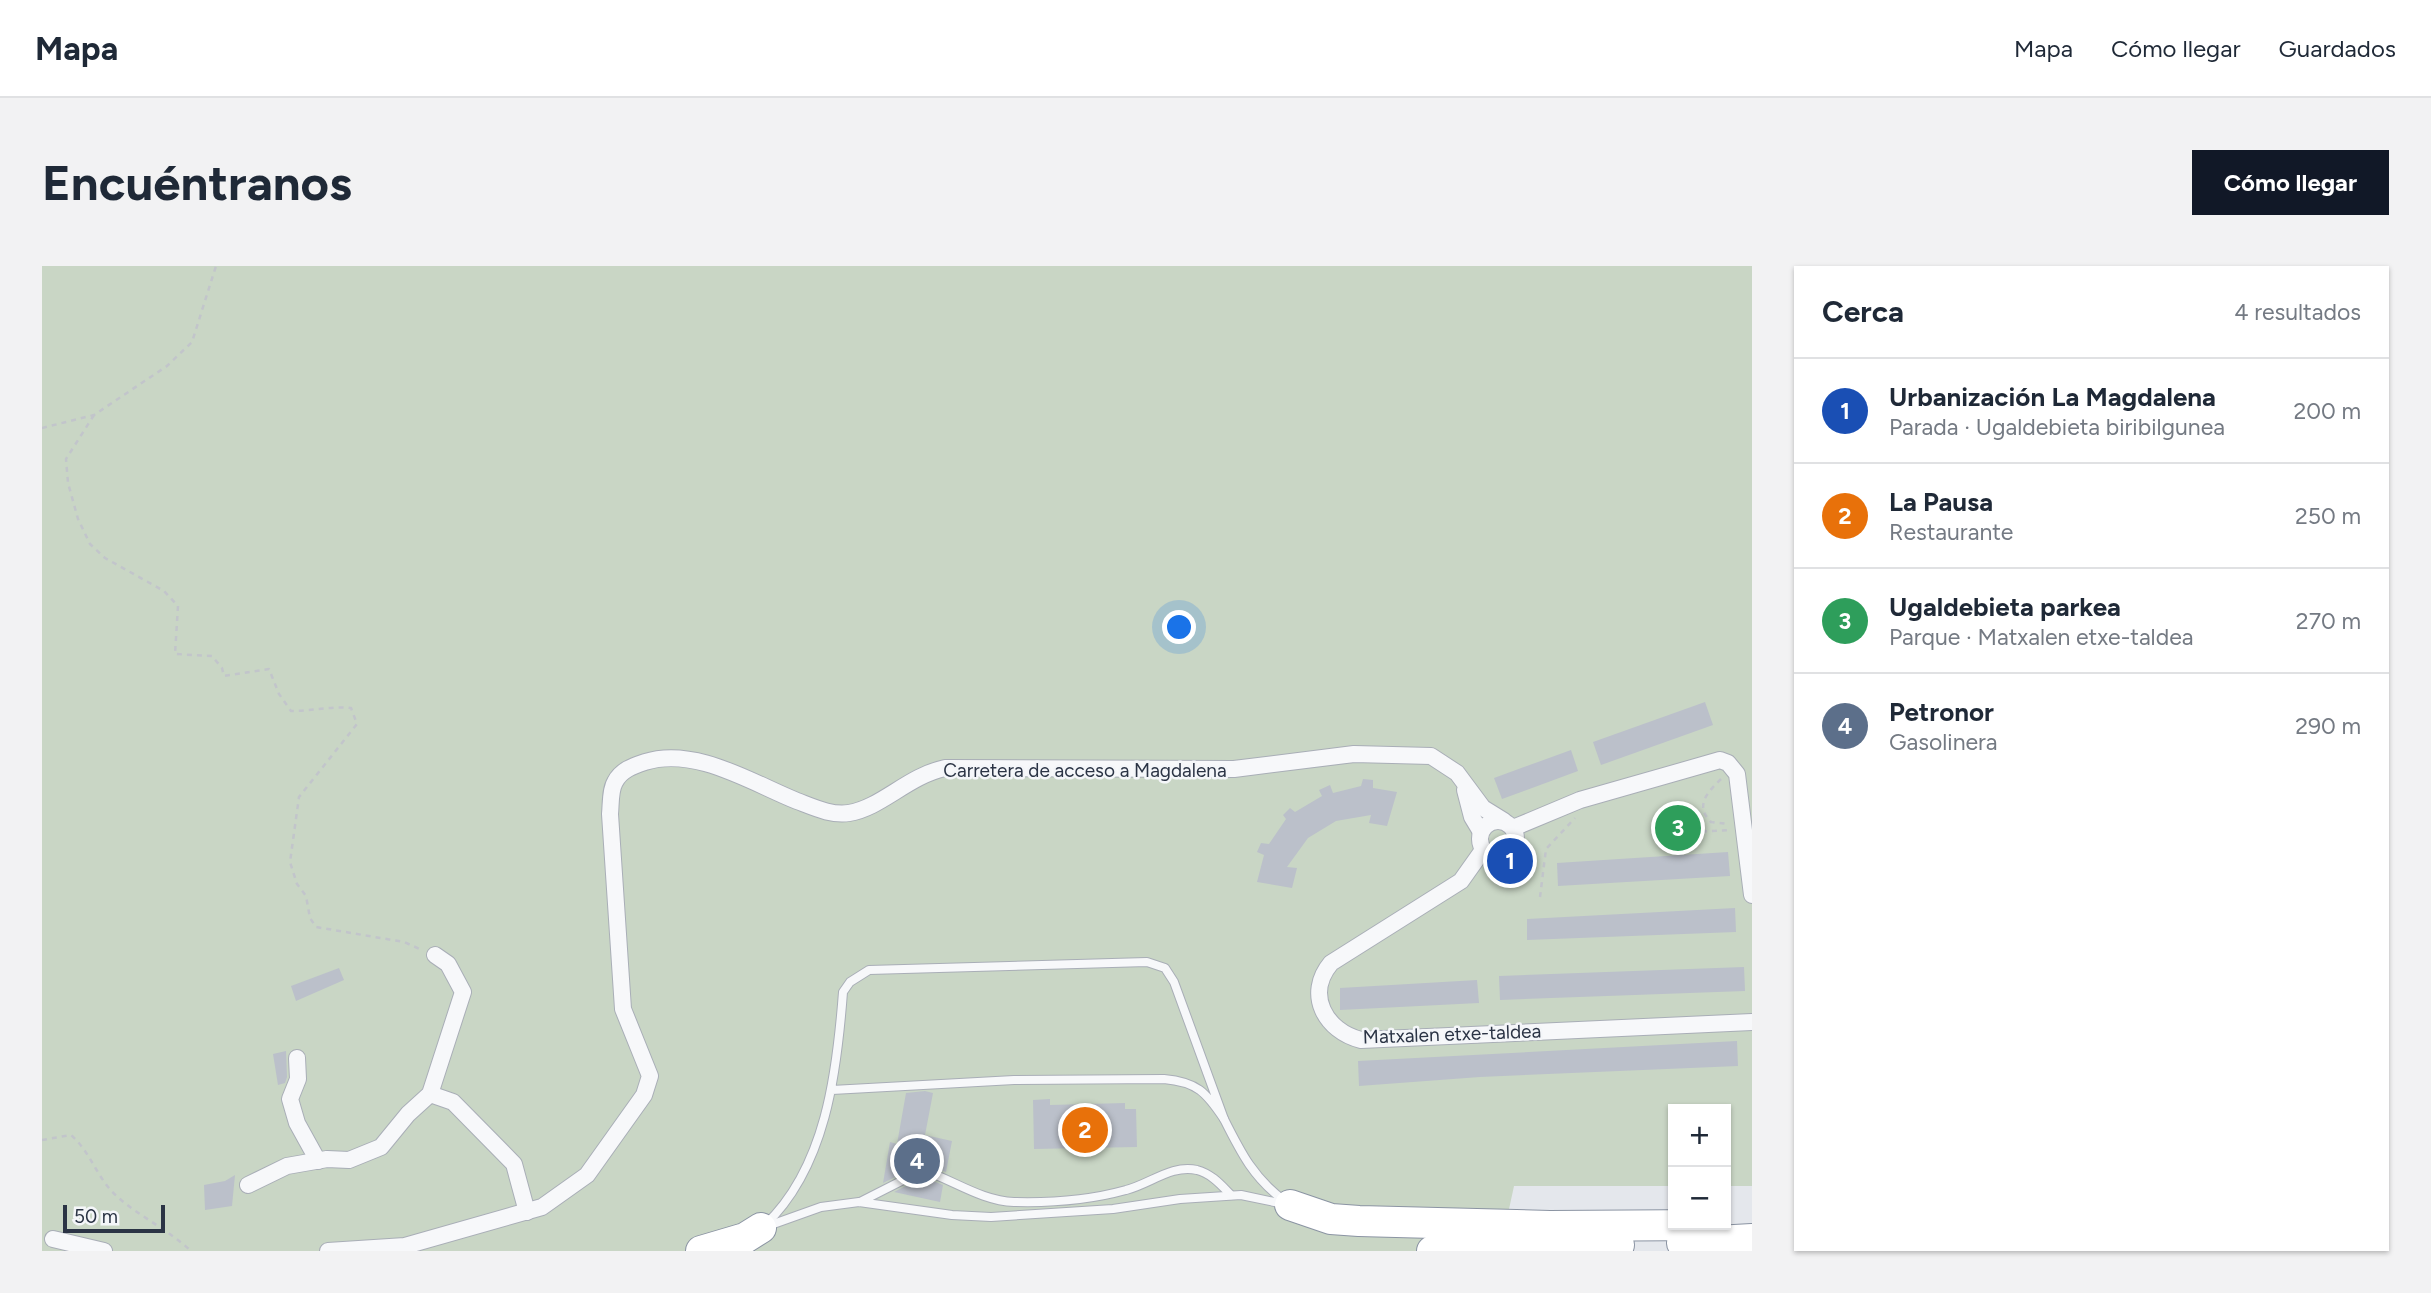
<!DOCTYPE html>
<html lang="es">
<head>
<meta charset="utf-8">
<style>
	:root { --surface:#fff; --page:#f2f2f3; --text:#1f2937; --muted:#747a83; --line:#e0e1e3; --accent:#111827 }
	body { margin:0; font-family:Figtree,sans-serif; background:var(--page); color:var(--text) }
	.controls { position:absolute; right:21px; bottom:21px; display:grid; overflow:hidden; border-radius:0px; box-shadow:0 2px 5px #0004 }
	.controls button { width:63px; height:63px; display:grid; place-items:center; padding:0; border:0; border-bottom:2px solid var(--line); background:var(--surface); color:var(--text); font:35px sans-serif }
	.scale { position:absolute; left:21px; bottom:18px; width:102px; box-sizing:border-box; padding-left:7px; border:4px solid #2b3445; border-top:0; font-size:19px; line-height:24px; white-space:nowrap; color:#2b3445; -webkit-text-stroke:5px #f4f6f9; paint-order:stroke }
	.you { position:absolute; left:1138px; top:362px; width:24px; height:24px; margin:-18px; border:5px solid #fff; border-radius:50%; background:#1a73e8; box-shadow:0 0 0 10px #1a73e833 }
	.badge { display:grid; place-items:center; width:46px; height:46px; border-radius:50%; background:var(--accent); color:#fff; font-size:23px; font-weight:700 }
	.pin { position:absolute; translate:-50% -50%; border:4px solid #fff; box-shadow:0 2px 7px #0006 }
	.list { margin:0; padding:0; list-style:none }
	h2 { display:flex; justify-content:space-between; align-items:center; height:91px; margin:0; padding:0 28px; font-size:30px }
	h2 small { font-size:23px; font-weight:400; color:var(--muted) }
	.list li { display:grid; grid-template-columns:46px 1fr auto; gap:21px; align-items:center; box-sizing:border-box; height:105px; padding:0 28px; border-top:2px solid var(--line) }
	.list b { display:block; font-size:26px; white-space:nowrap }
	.list p { margin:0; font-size:23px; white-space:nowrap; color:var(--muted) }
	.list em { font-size:23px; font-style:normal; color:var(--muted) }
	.map { position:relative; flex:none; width:1710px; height:985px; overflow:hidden; border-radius:0px }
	header { display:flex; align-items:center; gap:42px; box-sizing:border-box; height:98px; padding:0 35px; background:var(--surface); border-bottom:2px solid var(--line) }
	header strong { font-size:33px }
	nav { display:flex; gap:38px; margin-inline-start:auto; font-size:24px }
	.intro { display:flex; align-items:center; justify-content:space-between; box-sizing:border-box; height:168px; padding:0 42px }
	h1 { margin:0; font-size:49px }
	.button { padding:18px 32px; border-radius:0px; background:var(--accent); color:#fff; font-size:24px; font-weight:700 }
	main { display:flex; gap:42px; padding:0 42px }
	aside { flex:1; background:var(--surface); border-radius:0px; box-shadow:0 2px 5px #0004 }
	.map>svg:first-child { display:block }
</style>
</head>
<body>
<header>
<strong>Mapa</strong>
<nav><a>Mapa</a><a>Cómo llegar</a><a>Guardados</a></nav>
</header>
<div class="intro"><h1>Encuéntranos</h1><a class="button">Cómo llegar</a></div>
<main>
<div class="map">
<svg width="1710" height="985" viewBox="0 0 1710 985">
	<rect width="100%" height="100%" fill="#e4e7ec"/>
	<path fill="#c9d6c5" d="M0,0h1710v920h-26v-77h-53v77h-159l-14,65h-1458z"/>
	<g fill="#bbc0ca">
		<path d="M1663,436l8,23 -112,40 -8,-23z"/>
		<path d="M1529,484l7,21 -76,28 -8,-21z"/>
		<path d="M1321,513l10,1v8l24,4 -10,34 -18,-3 2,-8 -35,6 -28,17 -21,29 10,1 -5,20 -35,-6 7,-27 -7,-3 4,-9 8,1 17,-25 -3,-4 7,-7 5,4 27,-16 -3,-6 11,-5 3,8 28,-7z"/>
		<path d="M1686,586l2,24 -172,10 -1,-23z"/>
		<path d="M1693,642l1,24 -209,8v-21z"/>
		<path d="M1702,701l1,24 -245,9 -1,-24z"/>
		<path d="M297,702l5,12 -48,21 -5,-15z"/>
		<path d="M1435,714l2,23 -139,7v-22z"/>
		<path d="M1695,775l1,25 -258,11 -121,9 -1,-25z"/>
		<path d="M244,785l1,26 -2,6 -7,2 -5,-31z"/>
		<path d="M883,825l8,2 -8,42 27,6 -6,31 -24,-8 -39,19 7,-41 7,2 9,-51z"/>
		<path d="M1008,833v6l75,-2v6h11l1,38 -103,2 -1,-49z"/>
		<path d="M193,909l-3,31 -27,4 -1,-25 21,-4z"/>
		<path d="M881,911l20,8 -3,17 -46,-10z"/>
	</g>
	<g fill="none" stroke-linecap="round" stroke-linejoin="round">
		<defs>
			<g id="lane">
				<path d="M1182,853c17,34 30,60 62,83"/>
				<path d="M818,936l63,-32c30,10 59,31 91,32 37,1 76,-2 112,-12 24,-6 46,-26 71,-20 15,4 24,15 34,25"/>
				<path d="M722,960c62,-58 73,-154 79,-234l7,-10 19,-12 278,-8 18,6 9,14 50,137c-18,-27 -27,-37 -60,-40l-150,1 -182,10"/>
				<path d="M723,961l56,-20 38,-5 93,13 39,2 122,-8 67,-10 61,-4 43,9"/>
			</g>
			<g id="street">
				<path d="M1423,524l7,27 9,15"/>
				<circle cx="1456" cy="573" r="18"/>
				<path d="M1471,562l67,-28 140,-40 8,3 9,11 15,121"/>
				<path d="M1441,584l-22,31 -130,82c-26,31 -6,68 30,77l391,-18"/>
				<path d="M255,792l1,21 -8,20 7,24 21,38"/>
				<path d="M388,828l23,8 61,62 13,48"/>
				<path d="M206,919l39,-19 40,-7 22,1 32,-13 27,-33 22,-20 33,-102 -15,-28 -13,-9"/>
				<path d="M11,973l51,12"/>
				<path d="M286,985l77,-5 137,-39 45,-32 57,-80 6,-19 -27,-67 -13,-195c1,-9 0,-24 5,-32 6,-12 18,-16 30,-20 50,-16 107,21 152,39 16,6 35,15 52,12 32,-5 59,-37 96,-45l289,1 120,-15 77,2 26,17 26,35 21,13"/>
			</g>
			<g id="highway">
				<path d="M1248,939l41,14 28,2 191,5 158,-1"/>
				<path d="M1640,977l70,-4"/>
				<path d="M659,985l44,-13 16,-10"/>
				<path d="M1390,985l187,-6"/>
			</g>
		</defs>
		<use href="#lane" stroke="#a9aeb7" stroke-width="10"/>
		<use href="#street" stroke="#a9aeb7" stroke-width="18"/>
		<use href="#highway" stroke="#8b94a3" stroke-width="32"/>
		<g stroke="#c2c5cb" stroke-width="2.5" stroke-dasharray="5 5" stroke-linecap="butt">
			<path d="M52,149l-28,44 2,24 10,36 12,25 15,14 59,33 14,15 -3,48 37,2 10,12 2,8 45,-7 10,25 12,17c21,0 40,-5 60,-3l6,16 -58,73 -9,65 7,22 9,12 4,22 6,9 88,15 18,8"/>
			<path d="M0,162l52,-13 73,-49 25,-24 24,-76"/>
			<path d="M1679,513c-13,13 -27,26 -10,43l17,2"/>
			<path d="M1610,568l78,-4"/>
			<path d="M1498,631l6,-48 29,-31"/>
			<path d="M0,874l29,-5c18,16 23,35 38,53 19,23 58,40 82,63"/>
		</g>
		<use href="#lane" stroke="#f7f8fa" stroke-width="8"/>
		<use href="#street" stroke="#f7f8fa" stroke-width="16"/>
		<use href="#highway" stroke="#fff" stroke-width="30"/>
	</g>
	<g text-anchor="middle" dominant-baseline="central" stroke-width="5" stroke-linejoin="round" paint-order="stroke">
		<g font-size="19" fill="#2b3445" stroke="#f4f6f9">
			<text x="1043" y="504">Carretera de acceso a Magdalena</text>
			<text transform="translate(1410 768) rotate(-2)">Matxalen etxe-taldea</text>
		</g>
	</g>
</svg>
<div class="controls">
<button>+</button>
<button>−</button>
</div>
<div class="scale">50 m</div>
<div class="you"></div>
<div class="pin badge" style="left:1468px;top:595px;background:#1a4fb4">1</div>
<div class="pin badge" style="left:1043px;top:864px;background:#e8710a">2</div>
<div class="pin badge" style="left:1636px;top:562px;background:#2e9e5b">3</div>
<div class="pin badge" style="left:875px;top:895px;background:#5c6f8a">4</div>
</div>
<aside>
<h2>Cerca<small>4 resultados</small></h2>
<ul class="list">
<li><span class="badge" style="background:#1a4fb4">1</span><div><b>Urbanización La Magdalena</b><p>Parada · Ugaldebieta biribilgunea</p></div><em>200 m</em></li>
<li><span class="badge" style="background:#e8710a">2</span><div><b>La Pausa</b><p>Restaurante</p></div><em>250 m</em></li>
<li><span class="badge" style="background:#2e9e5b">3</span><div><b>Ugaldebieta parkea</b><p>Parque · Matxalen etxe-taldea</p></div><em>270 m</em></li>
<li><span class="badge" style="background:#5c6f8a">4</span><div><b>Petronor</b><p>Gasolinera</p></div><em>290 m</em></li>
</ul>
</aside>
</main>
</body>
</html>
